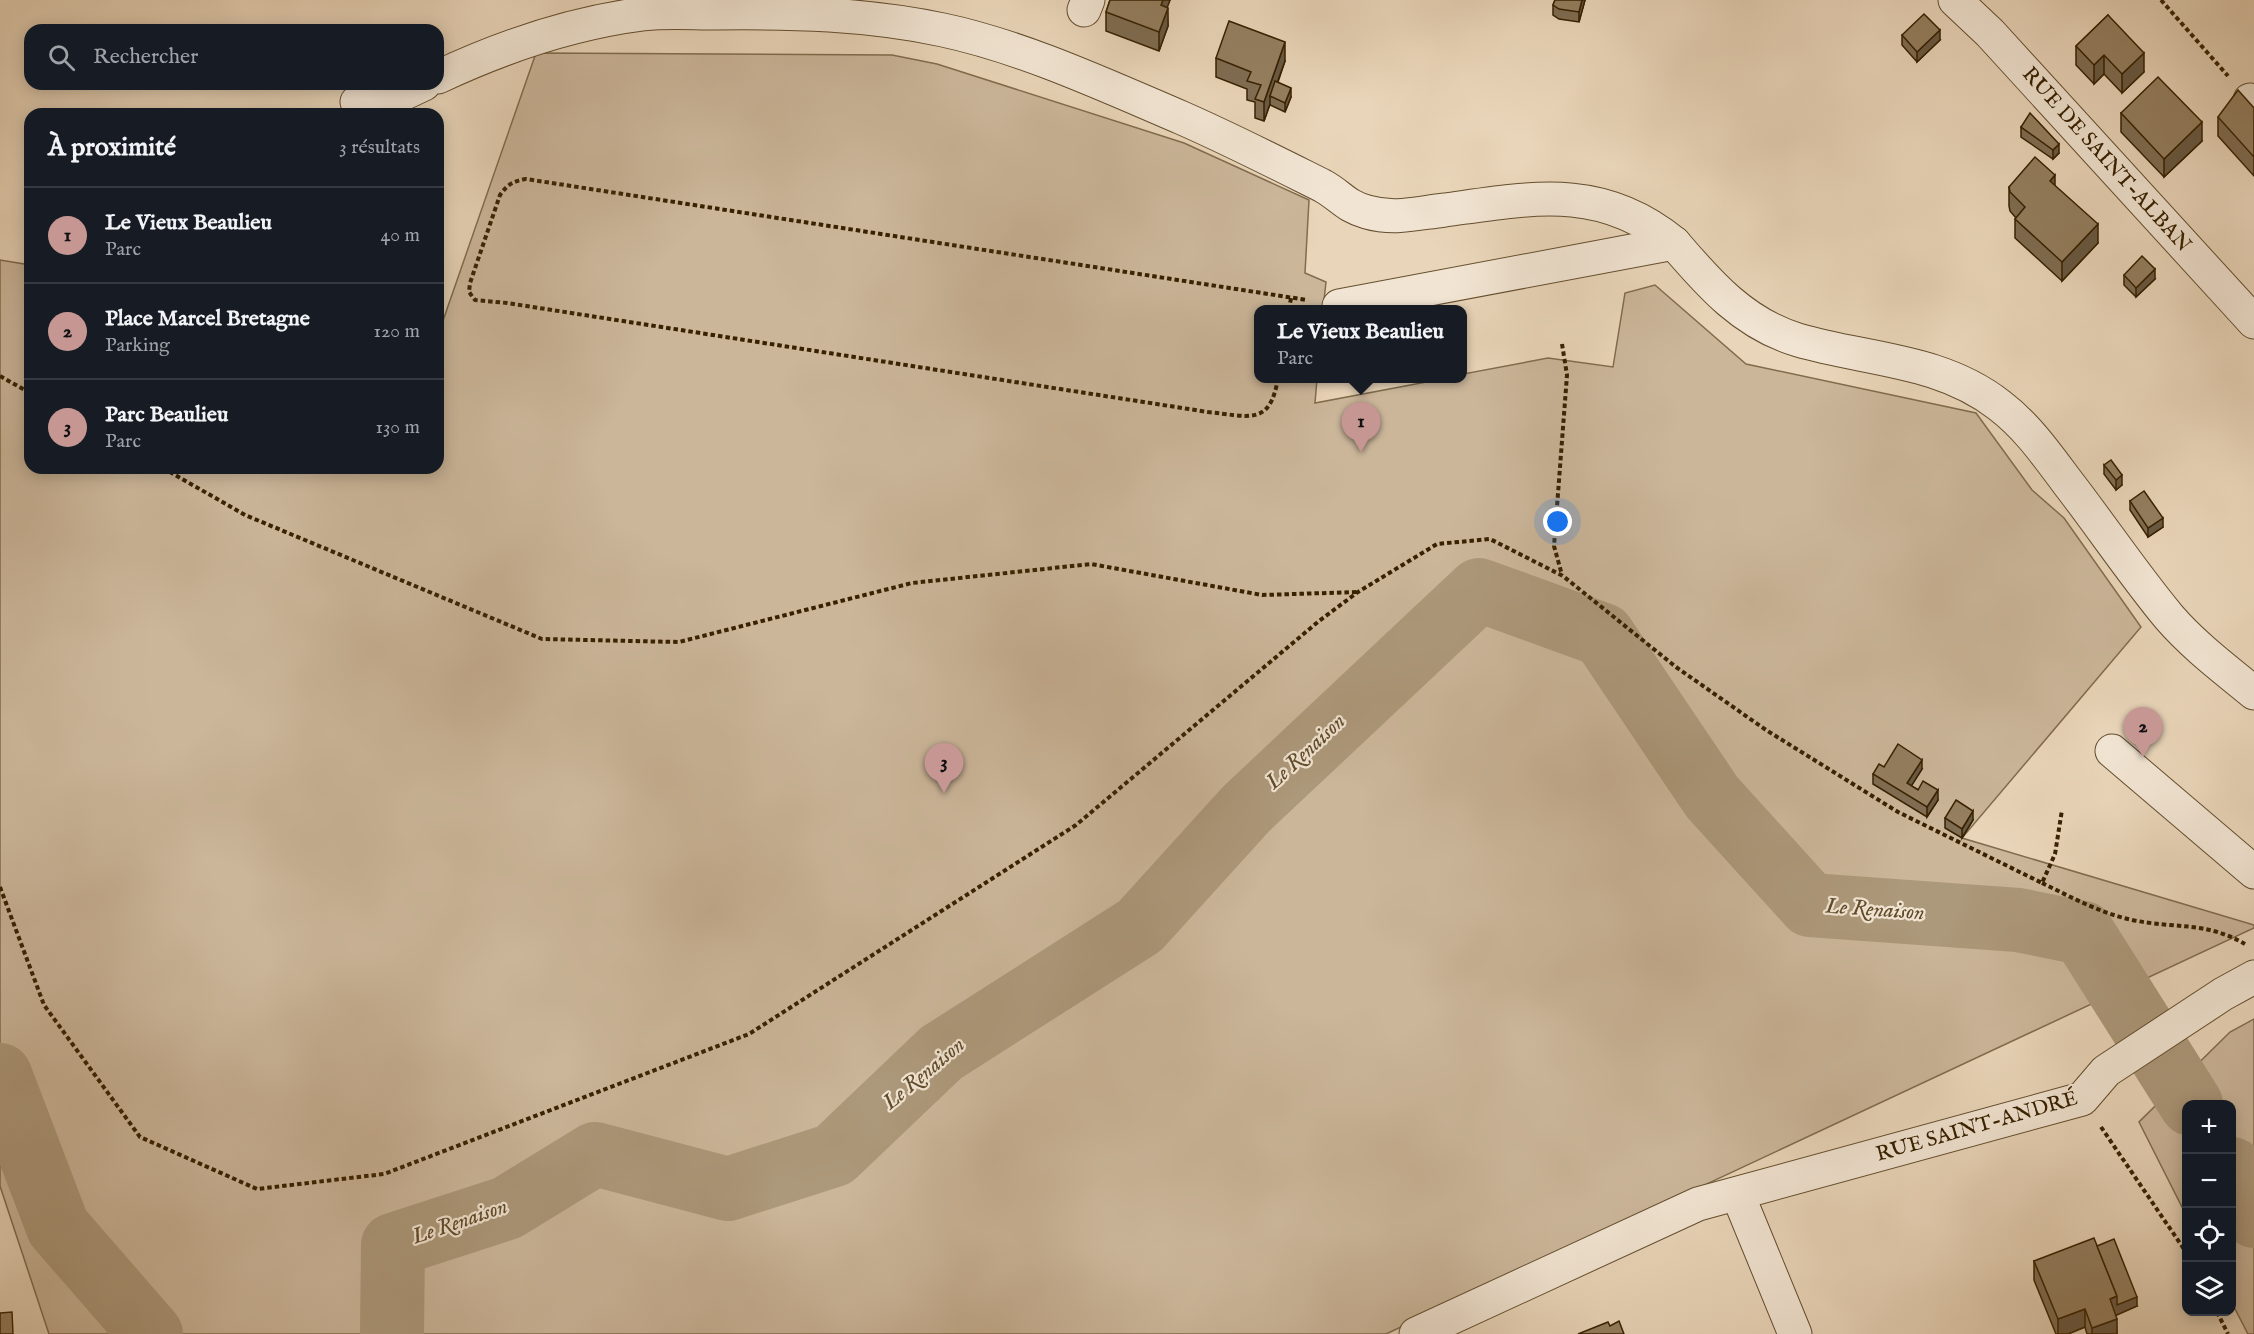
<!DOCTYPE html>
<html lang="fr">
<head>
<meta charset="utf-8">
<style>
	:root { --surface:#171b24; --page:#20242c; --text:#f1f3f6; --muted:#9ea1a6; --line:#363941; --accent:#c59692 }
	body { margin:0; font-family:"IM FELL English",serif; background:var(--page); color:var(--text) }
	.controls { position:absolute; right:18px; bottom:18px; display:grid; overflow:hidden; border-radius:12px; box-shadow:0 3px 15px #0003 }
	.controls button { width:54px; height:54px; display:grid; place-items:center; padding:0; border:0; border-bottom:2px solid var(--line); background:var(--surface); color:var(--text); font:30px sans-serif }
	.you { position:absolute; left:1558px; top:522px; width:21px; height:21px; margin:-15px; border:4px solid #fff; border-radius:50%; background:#1a73e8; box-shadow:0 0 0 9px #1a73e833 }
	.badge { display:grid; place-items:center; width:39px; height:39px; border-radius:50%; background:var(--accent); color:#111; font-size:20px; font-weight:700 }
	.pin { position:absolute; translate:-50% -50px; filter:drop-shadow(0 2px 3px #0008) }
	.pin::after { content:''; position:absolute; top:32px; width:21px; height:18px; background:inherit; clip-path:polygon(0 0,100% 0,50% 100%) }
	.popup { position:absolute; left:1254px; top:305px; width:213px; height:78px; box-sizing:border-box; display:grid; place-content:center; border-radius:12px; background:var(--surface); filter:drop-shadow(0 2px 4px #0005); font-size:20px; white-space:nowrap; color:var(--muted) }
	.popup b { font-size:22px; color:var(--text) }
	.popup::after { content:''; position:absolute; left:50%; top:100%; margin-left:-12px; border:12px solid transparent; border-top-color:var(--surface) }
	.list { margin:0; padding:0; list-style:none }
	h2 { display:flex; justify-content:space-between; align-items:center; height:78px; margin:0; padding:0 24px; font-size:26px }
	h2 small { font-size:20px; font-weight:400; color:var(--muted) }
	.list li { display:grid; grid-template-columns:39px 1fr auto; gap:18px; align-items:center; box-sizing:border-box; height:96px; padding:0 24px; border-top:2px solid var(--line) }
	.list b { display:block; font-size:22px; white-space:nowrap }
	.list p { margin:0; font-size:20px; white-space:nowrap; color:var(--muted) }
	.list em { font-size:20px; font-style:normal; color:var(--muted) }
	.icon { flex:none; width:33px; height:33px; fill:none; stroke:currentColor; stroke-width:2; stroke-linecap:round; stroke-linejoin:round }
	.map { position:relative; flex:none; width:2254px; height:1334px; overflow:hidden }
	.search { position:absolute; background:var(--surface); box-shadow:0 3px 15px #0003; left:24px; top:24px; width:420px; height:66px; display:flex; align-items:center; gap:15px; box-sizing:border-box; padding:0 21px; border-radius:18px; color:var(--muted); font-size:22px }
	.panel { position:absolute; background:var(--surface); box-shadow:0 3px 15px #0003; left:24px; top:108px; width:420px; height:366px; border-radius:18px }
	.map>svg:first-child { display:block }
</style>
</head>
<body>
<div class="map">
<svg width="2254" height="1334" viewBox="0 0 2254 1334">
	<rect width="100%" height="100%" fill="#e9d5b9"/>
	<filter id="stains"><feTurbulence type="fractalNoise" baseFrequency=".00333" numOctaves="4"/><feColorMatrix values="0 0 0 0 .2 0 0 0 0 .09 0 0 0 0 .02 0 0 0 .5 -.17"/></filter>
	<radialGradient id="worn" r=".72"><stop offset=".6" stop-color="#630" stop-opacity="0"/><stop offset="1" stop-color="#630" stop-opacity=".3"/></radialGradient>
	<g fill="#cbb69a" stroke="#816c4d" stroke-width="1.5">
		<path d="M536,53l356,2 45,9 247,79 125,57 -4,73 21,9 -3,27 -64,1v68l58,1 -2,24 127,-24 21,-1v-4l85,-16 65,9 12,-74 30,-8 91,79 230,49 56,77 32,28 77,109 -179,211 292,87v3l-868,406h-1337l-49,-148v-926l30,5v203h408v-133z"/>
		<path d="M2254,1019v315h-6l-16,-31v-199h-46v111l-47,-93 91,-90z"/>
	</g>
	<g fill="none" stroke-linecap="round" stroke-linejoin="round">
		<g stroke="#ac987a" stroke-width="64">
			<path d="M0,1075l58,152 93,107"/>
			<path d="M2232,1169l22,47"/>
			<path d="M392,1334l1,-89 114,-37 88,-54 133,35 106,-34 107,-102 199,-127 106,-117 233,-219 124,45 109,162 98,108 208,15 65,13 108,171"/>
		</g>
		<defs>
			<g id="minor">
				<path d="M1955,0l35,33 264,289"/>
				<path d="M1084,10l4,-10"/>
				<path d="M438,77c64,-30 134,-54 205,-63 24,-3 49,-1 72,-1 76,-1 153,1 228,17 80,17 164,56 239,88 48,21 95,45 141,68 18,10 22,20 44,26 28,8 50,1 78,-2 87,-12 156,-27 229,33"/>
				<path d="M2250,100l4,5"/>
				<path d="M357,102l33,-2 34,-16"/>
				<path d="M1339,306l335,-63c35,41 70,81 124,97 68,20 142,19 201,65 28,21 48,50 69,78 34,44 66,92 101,134 25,29 56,52 85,76"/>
				<path d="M2112,751l142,121"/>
				<path d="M1738,1195l57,139"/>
				<path d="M1416,1334l282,-130 384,-105 24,-28 117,-77 31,-17"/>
			</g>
		</defs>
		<use href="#minor" stroke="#644e2e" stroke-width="35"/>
		<g stroke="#372100" stroke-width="4" stroke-dasharray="4.5 3" stroke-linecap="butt">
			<path d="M2161,0l67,76"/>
			<path d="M1289,310l2,-12"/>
			<path d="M1562,344l5,31 -13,171 8,29"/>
			<path d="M0,376l30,17"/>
			<path d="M1278,378c-8,49 -29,38 -70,34l-701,-109 -32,-3 -6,-8 1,-9 30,-88c7,-10 13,-14 26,-16l781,121"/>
			<path d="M163,468l82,47 297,124 137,3 233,-59 179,-19 171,31 96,-3"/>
			<path d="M2042,883c29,14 58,30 90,37 44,9 73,1 113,24"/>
			<path d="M0,887l44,118 96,132 117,52 127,-15 365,-140 327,-209 243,-204 39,-29 79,-48 53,-5 73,37 113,91 90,63 132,82 144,71 13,-29 7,-44"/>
			<path d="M2101,1127l85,125"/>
			<path d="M2217,1312l11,22"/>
		</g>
		<use href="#minor" stroke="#f1e4d2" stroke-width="33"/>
	</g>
	<g fill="#7f6d53" stroke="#372100" stroke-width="1.5">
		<path d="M1110,0h60l-3,7 1,19 -9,25 -53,-20v-19z"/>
		<path d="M1555,0h30l-6,22 -20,-3 -6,-4v-10z"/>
		<path d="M2108,15l36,57 -22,21 -18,-19 -10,10 -18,-19v-19z"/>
		<path d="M1902,35l38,5 -23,22 -15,-17z"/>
		<path d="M1216,58l69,3 -7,21 13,15 -6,15 -15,-7v-1l-6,17 -9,-3v-16l-8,-2v-11l-31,-12z"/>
		<path d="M2254,108v68l-36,-40v-19z"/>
		<path d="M2121,113l81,28 -38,36 -43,-45z"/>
		<path d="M2021,127l38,26 -6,6 -32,-22z"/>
		<path d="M2055,186l43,57 -36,38 -47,-43v-19l1,-1 -6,-7 -1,-5v-19z"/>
		<path d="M2124,275l31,4 -19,18 -12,-12z"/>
		<path d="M2104,465l18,20 -6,5 -12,-16z"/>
		<path d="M2130,501l33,26 -15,10 -18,-27z"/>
		<path d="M1884,767l38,2 -11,17 27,14 -11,17 -54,-33v-10z"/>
		<path d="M1945,818l28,2 -11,18 -17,-10z"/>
		<path d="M2034,1261l103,45 -21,9 1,19h-30l-2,-7 -17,7h-12l-22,-54z"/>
	</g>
	<g fill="#685943" stroke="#372100" stroke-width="1.5">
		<path d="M1163,0h7l-9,24v-19z"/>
		<path d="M1582,0h3l-6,22v-10z"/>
		<path d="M1168,8v18l-9,25v-19z"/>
		<path d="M1940,30v10l-23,22v-10z"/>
		<path d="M1285,42v19l-13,36 -2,-1v8l-6,17v-19z"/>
		<path d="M2144,53v19l-22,21v-19z"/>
		<path d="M2104,55v19l-10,10v-19z"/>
		<path d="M1291,88v9l-6,15v-9z"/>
		<path d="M2202,122v19l-38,36v-18z"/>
		<path d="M2059,144v9l-6,6v-9z"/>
		<path d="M2055,175v19l-5,-13z"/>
		<path d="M2098,224v19l-36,38v-19z"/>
		<path d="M2155,269v10l-19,18v-9z"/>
		<path d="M2122,475v10l-6,5v-10z"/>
		<path d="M2163,518v9l-15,10v-9z"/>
		<path d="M1922,760v9l-15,24v-10z"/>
		<path d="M1938,790v10l-11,17v-10z"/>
		<path d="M1973,811v9l-11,18v-9z"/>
		<path d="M2117,1296l20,1v9l-27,12v-19z"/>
		<path d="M2085,1309v18l-17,7h-10v-15z"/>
		<path d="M2117,1319v15h-25v-6z"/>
	</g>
	<g fill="#947f60" stroke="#372100" stroke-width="1.5">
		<path d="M1110,0h53l-2,5 7,3 -9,24 -53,-20z"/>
		<path d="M1555,0h27l-3,12 -20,-3 -6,-4z"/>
		<path d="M1924,14l16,16 -23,22 -15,-17z"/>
		<path d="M2108,15l36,38 -22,21 -18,-19 -10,10 -18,-19z"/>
		<path d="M1229,21l56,21 -21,60 -9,-3 6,-14 -14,-4 4,-9 -35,-14z"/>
		<path d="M2158,77l44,45 -38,37 -43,-46z"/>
		<path d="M1275,81l16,7 -6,15 -15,-7z"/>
		<path d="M2238,90l16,18v49l-36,-40z"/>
		<path d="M2030,113l29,31 -6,6 -32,-23z"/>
		<path d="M2035,157l20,18 -5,6 48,43 -36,38 -47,-43 10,-12 -15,-15 -1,-5z"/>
		<path d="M2142,256l13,13 -19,19 -12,-13z"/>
		<path d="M2111,460l11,15 -6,5 -12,-15z"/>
		<path d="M2144,491l19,27 -15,10 -18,-27z"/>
		<path d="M1898,744l24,16 -15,23 11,7 5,-9 15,9 -11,17 -54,-33 6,-10 5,3z"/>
		<path d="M1956,800l17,11 -11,18 -17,-11z"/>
		<path d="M2094,1238l23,58 -7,3 7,20 -25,9 -7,-19 -27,10 -24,-58z"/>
		<path d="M2114,1239l23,58 -20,8v-9l-20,-50z"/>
		<path d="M12,1312l1,22h-13v-21z"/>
		<path d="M1619,1321l5,13h-46l30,-12 2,4z"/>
	</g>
	<g text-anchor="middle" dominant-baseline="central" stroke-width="4.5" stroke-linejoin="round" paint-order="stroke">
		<g font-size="21" fill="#372100" stroke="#f1e4d2">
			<text transform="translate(2106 160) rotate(48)">RUE DE SAINT-ALBAN</text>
			<text transform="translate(1977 1127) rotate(-16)">RUE SAINT-ANDRÉ</text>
		</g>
		<g font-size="22" font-style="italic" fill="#604b2b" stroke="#f1e4d2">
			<text transform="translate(1306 752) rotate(-43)">Le Renaison</text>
			<text transform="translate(1875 910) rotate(4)">Le Renaison</text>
			<text transform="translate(924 1074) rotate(-40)">Le Renaison</text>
			<text transform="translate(460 1222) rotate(-19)">Le Renaison</text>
		</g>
	</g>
	<rect width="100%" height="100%" filter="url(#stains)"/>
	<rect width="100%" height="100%" fill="url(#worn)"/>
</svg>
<div class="controls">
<button>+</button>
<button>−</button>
<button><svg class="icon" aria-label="locate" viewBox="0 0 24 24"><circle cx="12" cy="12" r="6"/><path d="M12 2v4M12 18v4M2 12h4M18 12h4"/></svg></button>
<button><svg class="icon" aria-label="layers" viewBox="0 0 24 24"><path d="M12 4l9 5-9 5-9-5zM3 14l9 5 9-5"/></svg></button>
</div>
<div class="you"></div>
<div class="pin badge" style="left:1361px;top:452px">1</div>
<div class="popup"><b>Le Vieux Beaulieu</b>Parc</div>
<div class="pin badge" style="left:2143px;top:757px">2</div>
<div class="pin badge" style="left:944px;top:793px">3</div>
<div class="search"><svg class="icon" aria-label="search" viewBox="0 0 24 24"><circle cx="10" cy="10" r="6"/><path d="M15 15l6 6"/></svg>Rechercher</div>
<section class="panel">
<h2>À proximité<small>3 résultats</small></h2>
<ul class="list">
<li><span class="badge">1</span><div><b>Le Vieux Beaulieu</b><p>Parc</p></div><em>40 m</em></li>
<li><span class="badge">2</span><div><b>Place Marcel Bretagne</b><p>Parking</p></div><em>120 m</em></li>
<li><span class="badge">3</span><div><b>Parc Beaulieu</b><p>Parc</p></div><em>130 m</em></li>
</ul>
</section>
</div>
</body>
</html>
